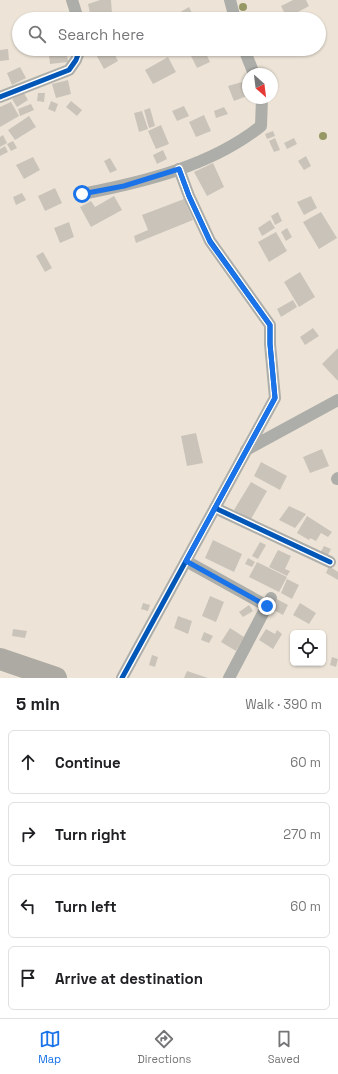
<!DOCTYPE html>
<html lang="en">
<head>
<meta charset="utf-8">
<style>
	:root { --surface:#fff; --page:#f6f6f6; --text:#202124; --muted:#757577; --line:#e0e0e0; --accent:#1a73e8 }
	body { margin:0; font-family:"Space Grotesk",sans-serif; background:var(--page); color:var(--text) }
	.controls { position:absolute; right:12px; bottom:12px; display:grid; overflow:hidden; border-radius:6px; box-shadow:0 1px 3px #0004 }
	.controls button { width:36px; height:36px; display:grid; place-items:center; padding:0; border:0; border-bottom:1px solid var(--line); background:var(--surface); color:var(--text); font:20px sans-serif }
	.compass { position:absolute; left:242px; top:68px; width:36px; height:36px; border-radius:50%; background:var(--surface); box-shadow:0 1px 3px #0004; rotate:152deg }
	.stop { position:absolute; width:12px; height:12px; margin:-9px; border:3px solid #1a73e8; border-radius:50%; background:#fff }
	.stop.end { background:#1a73e8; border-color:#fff; box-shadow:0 1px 4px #0008 }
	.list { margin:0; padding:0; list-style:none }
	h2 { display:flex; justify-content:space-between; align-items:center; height:52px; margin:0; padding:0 16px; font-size:17px }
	h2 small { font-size:13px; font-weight:400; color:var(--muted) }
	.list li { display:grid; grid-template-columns:26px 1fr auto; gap:12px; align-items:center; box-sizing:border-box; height:64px; margin:0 8px 8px; padding:0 8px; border:1px solid var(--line); border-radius:6px }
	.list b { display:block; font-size:15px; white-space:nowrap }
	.list em { font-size:13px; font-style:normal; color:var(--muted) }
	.icon { flex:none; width:22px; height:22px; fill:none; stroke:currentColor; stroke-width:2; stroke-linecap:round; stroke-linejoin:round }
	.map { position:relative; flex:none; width:338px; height:678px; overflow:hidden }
	.search { position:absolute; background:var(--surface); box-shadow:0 1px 3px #0004; left:12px; right:12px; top:12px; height:44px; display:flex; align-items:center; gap:10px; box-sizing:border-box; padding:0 14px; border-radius:22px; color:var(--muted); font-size:15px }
	.sheet { height:340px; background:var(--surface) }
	nav { display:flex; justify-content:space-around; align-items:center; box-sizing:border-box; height:56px; border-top:1px solid var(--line); background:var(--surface); font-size:11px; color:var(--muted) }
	nav a { display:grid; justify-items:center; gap:2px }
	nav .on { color:var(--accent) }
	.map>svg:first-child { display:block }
</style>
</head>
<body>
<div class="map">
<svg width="338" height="678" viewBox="0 0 338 678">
	<rect width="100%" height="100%" fill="#ede4d7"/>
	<g fill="#cac3b9">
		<path d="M100,0h11l1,13 3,6h-7l-3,-5 -14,4 -3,-14z"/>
		<path d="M293,0h13l3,6 -22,12 -6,-12z"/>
		<path d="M189,7l4,8 -7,4h-7l-2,-5z"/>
		<path d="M255,14l3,5h-14z"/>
		<path d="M8,49l1,11 -9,1v-11z"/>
		<path d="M93,49h19l6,12 -14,8z"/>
		<path d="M199,49h5l6,13 -13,6 -7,-14z"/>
		<path d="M278,49h13l-11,4z"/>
		<path d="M67,53l1,9 -18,2 -1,-9z"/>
		<path d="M168,57l8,15 -23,12 -8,-14z"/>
		<path d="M20,67l6,11 -14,7 -5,-12z"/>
		<path d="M68,80l3,14 -15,4 -4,-14z"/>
		<path d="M242,82l5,14 -13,5 -6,-15z"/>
		<path d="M24,93l4,7 -11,7 -5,-8z"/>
		<path d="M38,93h7l-1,9 -7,-1z"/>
		<path d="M51,101l7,3 -3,8 -7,-3z"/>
		<path d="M71,101l11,9 -5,6 -11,-9z"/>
		<path d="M11,102l8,14 -19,11v-20z"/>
		<path d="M31,104l3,6 -14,6 -2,-7z"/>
		<path d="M184,106l5,10 -12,5 -5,-10z"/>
		<path d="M224,107l4,7 -12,4 -2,-7z"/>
		<path d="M150,108l5,18 -6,2 -5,-18z"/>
		<path d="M142,111l6,18 -9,3 -5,-19z"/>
		<path d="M204,115l7,16 -15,6 -7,-15z"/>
		<path d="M29,116l7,11 -21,13 -7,-10z"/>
		<path d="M161,125l8,19 -13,5 -8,-18z"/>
		<path d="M273,131l2,5 -8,3 -2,-5z"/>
		<path d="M3,135l4,8 -7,4v-10z"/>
		<path d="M275,138l5,12 -6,2 -5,-11z"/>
		<path d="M294,138l3,6 -10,5 -3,-6z"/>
		<path d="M13,141l4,7 -6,3 -4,-7z"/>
		<path d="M5,146l3,6 -8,4v-7z"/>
		<path d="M163,150l4,9 -10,5 -4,-9z"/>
		<path d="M306,156l5,10 -7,4 -6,-9z"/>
		<path d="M33,157l7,13 -16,9 -8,-14z"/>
		<path d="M110,158l7,12 -7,3 -6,-12z"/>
		<path d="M213,163l11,24 -17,9 -13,-24z"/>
		<path d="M55,188l7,15 -17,8 -7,-15z"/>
		<path d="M22,193l4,7 -10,5 -3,-8z"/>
		<path d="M114,196l8,14 -31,17 -11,-20 11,-6 4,6z"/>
		<path d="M311,196l6,12 -13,7 -7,-13z"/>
		<path d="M184,199l9,21 -57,23 -2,-7 14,-6 -6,-15z"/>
		<path d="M278,212l4,9 -7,4 -4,-9z"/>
		<path d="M321,212l16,26 -18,11 -16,-27z"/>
		<path d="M270,220l5,8 -13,8 -4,-8z"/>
		<path d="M69,222l5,15 -14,6 -6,-15z"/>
		<path d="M287,228l5,9 -6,4 -5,-9z"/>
		<path d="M276,232l11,19 -18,11 -11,-20z"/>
		<path d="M43,252l9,16 -7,4 -9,-16z"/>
		<path d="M300,272l15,25 -16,10 -15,-25z"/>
		<path d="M293,300l4,7 -16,10 -4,-8z"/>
		<path d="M313,328l6,8 -14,9 -5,-8z"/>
		<path d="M338,348v33l-16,-17z"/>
		<path d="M196,433l7,30 -16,3 -6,-30z"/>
		<path d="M322,449l7,17 -19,7 -7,-16z"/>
		<path d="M261,462l26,14 -7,14 -26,-14z"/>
		<path d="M251,482l16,9 -16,28 -17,-9z"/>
		<path d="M289,506l17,8 -11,14 -16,-8z"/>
		<path d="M307,516l25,16 -4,5 -7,-4 -5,8 -6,-3 -1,2 -12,-7z"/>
		<path d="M213,540l29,14 -8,18 -29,-14z"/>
		<path d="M260,542l6,3 -8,14 -6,-3z"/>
		<path d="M324,546l7,3 -4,8 -7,-4z"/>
		<path d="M278,550l13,6 -6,13 5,2 -3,5 -18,-9z"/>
		<path d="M248,558l7,4 -3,5 -7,-3z"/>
		<path d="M257,562l30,15 -8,15 -30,-15z"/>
		<path d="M329,566l9,6v8l-12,-7z"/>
		<path d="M287,579l12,6 -7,14 -11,-6z"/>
		<path d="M210,596l14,6 -8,20 -14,-6z"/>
		<path d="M275,598l13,7 -5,10 -13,-7z"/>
		<path d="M143,603l7,2 -2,6 -7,-2z"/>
		<path d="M300,603l16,10 -7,11 -16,-9z"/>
		<path d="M249,605l4,6 -10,6 -4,-5z"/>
		<path d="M178,616l14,5 -4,13 -14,-6z"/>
		<path d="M230,628l14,9 -8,14 -15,-9z"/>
		<path d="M13,629l14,2 -2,7 -13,-2z"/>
		<path d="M266,629l9,5 2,-4 5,4 -9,15 -14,-9z"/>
		<path d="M204,632l9,4 -4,7 -8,-3z"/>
		<path d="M152,655l6,2 -3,10 -6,-2z"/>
		<path d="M332,657l6,2 -2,8 -6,-2z"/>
		<path d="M187,671l21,7h-24z"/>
	</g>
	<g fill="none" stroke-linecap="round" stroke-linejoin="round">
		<g stroke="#adaea9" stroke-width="12">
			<path d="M72,0l6,19"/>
			<path d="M230,0l5,19"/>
			<path d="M244,49l10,25"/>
			<path d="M0,97l69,-27 7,-10 4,-11"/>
			<path d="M82,194c62,-12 129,-28 179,-68l1,-28"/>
			<path d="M246,450l92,-50"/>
			<path d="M337,479l1,-1"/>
			<path d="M215,508l115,54"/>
			<path d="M186,561l81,45"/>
			<path d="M122,678l153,-280 -5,-54v-19l-60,-84 -21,-45 -10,-27"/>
			<path d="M229,678l42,-80"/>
		</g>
		<path stroke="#acaaa2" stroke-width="22" d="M0,659l56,19"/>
		<defs>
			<g id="cycleway">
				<path d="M0,97l69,-27 7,-10 4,-11"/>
				<path d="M215,508l115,54"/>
				<path d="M122,678l153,-280 -5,-54v-19l-60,-84 -21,-45 -10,-27"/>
			</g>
		</defs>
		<use href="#cycleway" stroke="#fff" stroke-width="8"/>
		<use href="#cycleway" stroke="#0057b8" stroke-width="5"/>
	</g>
	<g fill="#969865">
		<circle cx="243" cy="7" r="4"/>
		<circle cx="323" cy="136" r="4"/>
	</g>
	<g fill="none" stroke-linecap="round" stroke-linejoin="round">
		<path stroke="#1a73e8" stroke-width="5" d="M82,194l42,-8 55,-17 10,27 21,46 60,83v19l5,54 -89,163 81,45"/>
	</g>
</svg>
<div class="controls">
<button><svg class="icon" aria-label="locate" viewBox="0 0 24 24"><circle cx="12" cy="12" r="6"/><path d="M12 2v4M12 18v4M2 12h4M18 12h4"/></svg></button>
</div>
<svg class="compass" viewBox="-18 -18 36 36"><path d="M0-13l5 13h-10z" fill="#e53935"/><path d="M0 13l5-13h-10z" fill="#757577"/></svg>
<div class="stop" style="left:82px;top:194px"></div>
<div class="stop end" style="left:267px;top:606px"></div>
<div class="search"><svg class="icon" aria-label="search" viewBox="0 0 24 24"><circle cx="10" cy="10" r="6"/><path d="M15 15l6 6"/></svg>Search here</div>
</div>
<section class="sheet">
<h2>5 min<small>Walk · 390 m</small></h2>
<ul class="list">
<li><svg class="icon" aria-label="ahead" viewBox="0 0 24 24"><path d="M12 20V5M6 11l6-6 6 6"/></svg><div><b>Continue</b></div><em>60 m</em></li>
<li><svg class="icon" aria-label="right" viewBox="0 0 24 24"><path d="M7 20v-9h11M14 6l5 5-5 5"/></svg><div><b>Turn right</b></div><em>270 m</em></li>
<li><svg class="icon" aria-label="left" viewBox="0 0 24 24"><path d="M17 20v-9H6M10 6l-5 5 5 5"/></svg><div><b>Turn left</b></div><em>60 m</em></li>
<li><svg class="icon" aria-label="arrive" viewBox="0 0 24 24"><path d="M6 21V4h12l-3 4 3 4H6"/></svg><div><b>Arrive at destination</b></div></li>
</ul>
</section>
<nav>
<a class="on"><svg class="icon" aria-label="map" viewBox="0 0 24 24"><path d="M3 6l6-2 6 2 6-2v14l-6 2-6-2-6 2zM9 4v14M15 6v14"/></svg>Map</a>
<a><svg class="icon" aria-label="directions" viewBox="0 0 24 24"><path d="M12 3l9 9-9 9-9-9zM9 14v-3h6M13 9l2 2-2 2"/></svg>Directions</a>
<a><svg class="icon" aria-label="saved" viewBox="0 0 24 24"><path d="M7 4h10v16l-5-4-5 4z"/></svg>Saved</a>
</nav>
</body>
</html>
